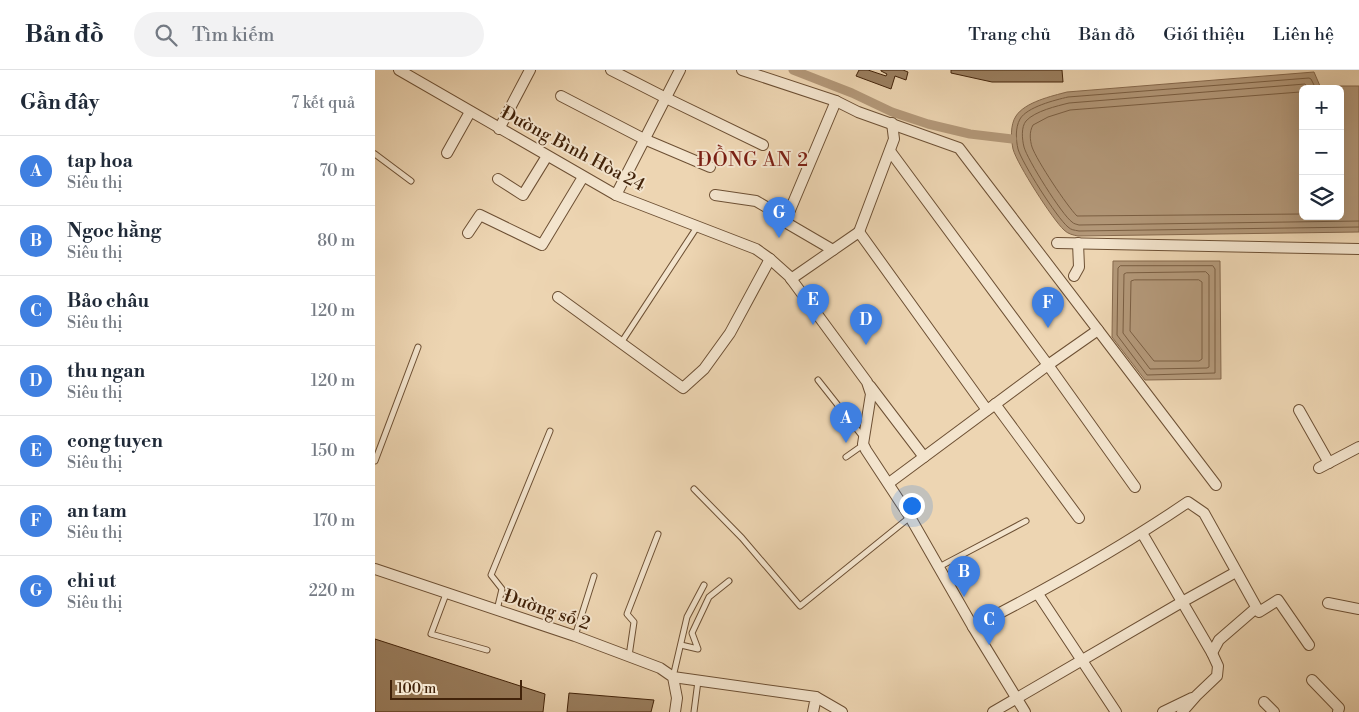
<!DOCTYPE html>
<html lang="vi">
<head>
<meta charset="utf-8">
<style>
	:root { --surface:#fff; --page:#f2f2f3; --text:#1f2937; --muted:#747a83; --line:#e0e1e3; --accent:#8f2418 }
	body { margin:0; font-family:"Libre Bodoni",serif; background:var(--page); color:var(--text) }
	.controls { position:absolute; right:15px; top:15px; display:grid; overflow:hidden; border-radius:8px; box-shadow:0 5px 20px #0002 }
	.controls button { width:45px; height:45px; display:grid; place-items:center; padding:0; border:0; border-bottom:1px solid var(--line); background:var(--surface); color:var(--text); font:25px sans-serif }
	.scale { position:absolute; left:15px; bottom:12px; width:132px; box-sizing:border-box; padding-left:5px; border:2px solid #42230a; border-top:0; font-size:14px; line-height:18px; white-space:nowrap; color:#42230a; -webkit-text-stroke:4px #f3e4cd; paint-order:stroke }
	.you { position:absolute; left:536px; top:435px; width:18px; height:18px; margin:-12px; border:4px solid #fff; border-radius:50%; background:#1a73e8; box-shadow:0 0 0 8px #1a73e833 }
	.badge { display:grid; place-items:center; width:32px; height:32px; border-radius:50%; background:var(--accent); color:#fff; font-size:16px; font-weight:700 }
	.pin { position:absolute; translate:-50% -41px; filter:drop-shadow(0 1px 2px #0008) }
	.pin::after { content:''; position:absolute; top:26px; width:18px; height:15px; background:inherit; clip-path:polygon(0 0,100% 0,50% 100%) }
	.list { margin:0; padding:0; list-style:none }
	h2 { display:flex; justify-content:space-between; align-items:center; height:65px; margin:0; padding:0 20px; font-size:21px }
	h2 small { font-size:16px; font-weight:400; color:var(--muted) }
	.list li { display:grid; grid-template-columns:32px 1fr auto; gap:15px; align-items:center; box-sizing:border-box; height:70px; padding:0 20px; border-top:1px solid var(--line) }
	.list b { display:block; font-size:19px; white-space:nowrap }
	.list p { margin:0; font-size:16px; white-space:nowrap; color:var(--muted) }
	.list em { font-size:16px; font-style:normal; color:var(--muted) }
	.icon { flex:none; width:28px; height:28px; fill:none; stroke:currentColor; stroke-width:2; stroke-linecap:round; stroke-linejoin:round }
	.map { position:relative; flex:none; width:984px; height:642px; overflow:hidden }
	header { display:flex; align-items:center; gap:30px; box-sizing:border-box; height:70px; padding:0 25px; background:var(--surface); border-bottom:1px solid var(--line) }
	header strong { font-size:24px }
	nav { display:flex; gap:28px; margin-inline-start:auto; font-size:18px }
	.search { width:350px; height:45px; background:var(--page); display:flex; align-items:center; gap:12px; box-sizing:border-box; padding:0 18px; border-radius:28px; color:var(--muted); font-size:19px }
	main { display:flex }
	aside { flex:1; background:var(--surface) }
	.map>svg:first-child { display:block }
</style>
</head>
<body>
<header>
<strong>Bản đồ</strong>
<div class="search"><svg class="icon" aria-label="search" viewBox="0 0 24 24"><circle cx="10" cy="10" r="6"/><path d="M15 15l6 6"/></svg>Tìm kiếm</div>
<nav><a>Trang chủ</a><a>Bản đồ</a><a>Giới thiệu</a><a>Liên hệ</a></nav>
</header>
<main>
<aside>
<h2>Gần đây<small>7 kết quả</small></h2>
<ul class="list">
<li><span class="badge" style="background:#3f7fe0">A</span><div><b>tap hoa</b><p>Siêu thị</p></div><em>70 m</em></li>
<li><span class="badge" style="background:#3f7fe0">B</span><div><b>Ngoc hằng</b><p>Siêu thị</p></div><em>80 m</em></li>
<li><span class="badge" style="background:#3f7fe0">C</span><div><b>Bảo châu</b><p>Siêu thị</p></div><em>120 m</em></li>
<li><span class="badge" style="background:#3f7fe0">D</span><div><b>thu ngan</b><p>Siêu thị</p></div><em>120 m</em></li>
<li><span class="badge" style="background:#3f7fe0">E</span><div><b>cong tuyen</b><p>Siêu thị</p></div><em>150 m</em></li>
<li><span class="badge" style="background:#3f7fe0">F</span><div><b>an tam</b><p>Siêu thị</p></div><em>170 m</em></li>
<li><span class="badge" style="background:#3f7fe0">G</span><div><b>chi ut</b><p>Siêu thị</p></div><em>220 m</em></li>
</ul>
</aside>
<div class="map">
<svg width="984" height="642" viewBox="0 0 984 642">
	<rect width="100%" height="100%" fill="#edd5b2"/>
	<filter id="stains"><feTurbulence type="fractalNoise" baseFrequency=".004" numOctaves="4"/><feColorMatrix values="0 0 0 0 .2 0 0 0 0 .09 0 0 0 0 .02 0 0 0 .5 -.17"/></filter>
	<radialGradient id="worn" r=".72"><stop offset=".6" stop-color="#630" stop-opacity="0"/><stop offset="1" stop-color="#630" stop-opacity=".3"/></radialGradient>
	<g fill="#b39879" stroke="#86694d" fill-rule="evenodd">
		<path d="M939,2l6,14h39v146l-281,4c-5,-1 -10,-2 -14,-6 -11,-10 -47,-66 -51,-81 -2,-10 -3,-24 3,-33 9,-14 36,-20 51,-24zM928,19h37v127h-37z"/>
		<path d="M738,191h107l1,118 -76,1 -33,-43z"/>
	</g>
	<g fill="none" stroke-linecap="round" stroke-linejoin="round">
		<g stroke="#7a5e42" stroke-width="1">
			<path d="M934,19l-4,-5 -236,19c-12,3 -34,8 -43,18 -5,6 -4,18 -2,26 3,12 38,68 48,75 2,2 4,2 7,3l280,-4"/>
			<path d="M941,19l-5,-10 -2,-1 -241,19c-13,3 -41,10 -48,22 -5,9 -4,21 -2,30 4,14 39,69 50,78 3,3 6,3 11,4l280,-4"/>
			<path d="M928,24l-3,-2 -230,18 -22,7 -15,8c-4,7 -3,15 -1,22 5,14 35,59 45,69l226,-2"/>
			<path d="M838,196l2,3v104l-68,2 -30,-40 1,-67 2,-2z"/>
			<path d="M831,202l3,3v92l-2,1 -57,1 -27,-36 1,-59 2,-1z"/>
			<path d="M824,210l3,2v77l-3,2h-45l-24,-30 1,-50 3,-1z"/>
		</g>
		<path stroke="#b39879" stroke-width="9" d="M418,0l59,23 40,19 36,12 42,10 42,5"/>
	</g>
	<g fill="#9b8061" stroke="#42230a">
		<path d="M484,0h9l18,6 1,-2 -6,-3v-1h22l5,2 -2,8 -11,-4 -4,13 -35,-13z"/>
		<path d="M576,0h111l1,12h-71l-41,-9z"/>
		<path d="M0,569l170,55 -2,18h-168z"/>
		<path d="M194,623l85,7 -3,12h-84z"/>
	</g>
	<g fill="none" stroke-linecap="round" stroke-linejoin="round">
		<defs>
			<g id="lane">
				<path d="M0,84l36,27"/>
				<path d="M246,273l76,-116"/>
				<path d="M443,310l45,57"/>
				<path d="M471,387l17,-12"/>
				<path d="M0,391l43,-114"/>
				<path d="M319,419l48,49 58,68 110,-89"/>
				<path d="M564,497l87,-46"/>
				<path d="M71,524l-15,40 56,16"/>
				<path d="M122,540l5,-21 -11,-14 59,-144"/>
				<path d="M200,566l19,-60"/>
				<path d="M306,575l17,4 -6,-16 17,-36 20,-16"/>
				<path d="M254,586l5,-34 -7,-8 31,-80"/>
				<path d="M298,607l14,-60 17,-32"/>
				<path d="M319,642l4,-31"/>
			</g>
			<g id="street">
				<path d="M24,0l217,125 140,54 14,10 19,17 78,106 4,12 -8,50 3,6 44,67 63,110 52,85"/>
				<path d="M236,0l55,28 97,47"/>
				<path d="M367,0l94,31 22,11 101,36 139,182 -50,35 -159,118"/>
				<path d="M186,26l83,43 66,28"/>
				<path d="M124,59l31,-59"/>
				<path d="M515,81l158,214 87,122"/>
				<path d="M72,83l23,-41"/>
				<path d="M123,109l25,16 24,-39"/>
				<path d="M241,125l64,-125"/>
				<path d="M340,125l41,6 31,18"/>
				<path d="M484,162l35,-93 -2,-16"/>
				<path d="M93,163l12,-18 62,30 41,-68"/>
				<path d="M682,173l302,6"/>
				<path d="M458,180l-48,-28 51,-121"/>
				<path d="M699,206l5,-9 -1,-24"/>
				<path d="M416,209l68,-47 128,178"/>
				<path d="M183,227l125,91 21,-19 26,-36 40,-74"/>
				<path d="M723,260l118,155"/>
				<path d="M495,316l54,71"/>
				<path d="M620,334l84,114"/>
				<path d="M924,340l30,53"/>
				<path d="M944,398l40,-21"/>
				<path d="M767,463l70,120 6,13 -1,10 -21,20 -14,16"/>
				<path d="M0,499l200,67 85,32 13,9 4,21 -2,14"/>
				<path d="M663,524l78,118"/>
				<path d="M953,533l31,6"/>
				<path d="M598,557c74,-38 146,-78 215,-125l16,11 55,99 19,-12 31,45"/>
				<path d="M837,583l7,-13 37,-32"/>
				<path d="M298,607l143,20 -3,15"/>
				<path d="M937,610l27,28 -1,4"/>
				<path d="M441,627l26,15"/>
				<path d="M889,632l10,10"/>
				<path d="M618,642l189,-110 54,-30"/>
				<path d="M788,642l29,-14"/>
			</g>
		</defs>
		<use href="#lane" stroke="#6d5034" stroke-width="7"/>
		<use href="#street" stroke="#6d5034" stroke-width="12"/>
		<use href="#lane" stroke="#f3e4cd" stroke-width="5"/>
		<use href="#street" stroke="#f3e4cd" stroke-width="10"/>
	</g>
	<g text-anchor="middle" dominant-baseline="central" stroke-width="4" stroke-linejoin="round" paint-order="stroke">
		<g font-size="18" fill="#42230a" stroke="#f3e4cd">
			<text transform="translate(198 79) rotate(28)">Đường Bình Hòa 24</text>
			<text transform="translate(172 540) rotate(19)">Đường số 2</text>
		</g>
		<g font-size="19" letter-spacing="1" fill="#7a1f14" stroke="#f3e4cd">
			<text x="378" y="90">ĐỒNG AN 2</text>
		</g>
	</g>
	<rect width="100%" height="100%" filter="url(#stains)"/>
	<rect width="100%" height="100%" fill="url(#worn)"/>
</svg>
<div class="controls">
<button>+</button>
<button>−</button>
<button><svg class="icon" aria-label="layers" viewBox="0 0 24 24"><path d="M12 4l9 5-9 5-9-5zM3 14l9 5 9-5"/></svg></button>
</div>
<div class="scale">100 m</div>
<div class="you"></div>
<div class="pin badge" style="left:471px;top:373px;background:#3f7fe0">A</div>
<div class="pin badge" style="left:589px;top:527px;background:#3f7fe0">B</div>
<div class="pin badge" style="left:614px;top:575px;background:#3f7fe0">C</div>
<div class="pin badge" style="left:491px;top:275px;background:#3f7fe0">D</div>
<div class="pin badge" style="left:438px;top:255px;background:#3f7fe0">E</div>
<div class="pin badge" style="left:673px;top:258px;background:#3f7fe0">F</div>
<div class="pin badge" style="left:404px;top:168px;background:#3f7fe0">G</div>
</div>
</main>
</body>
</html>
